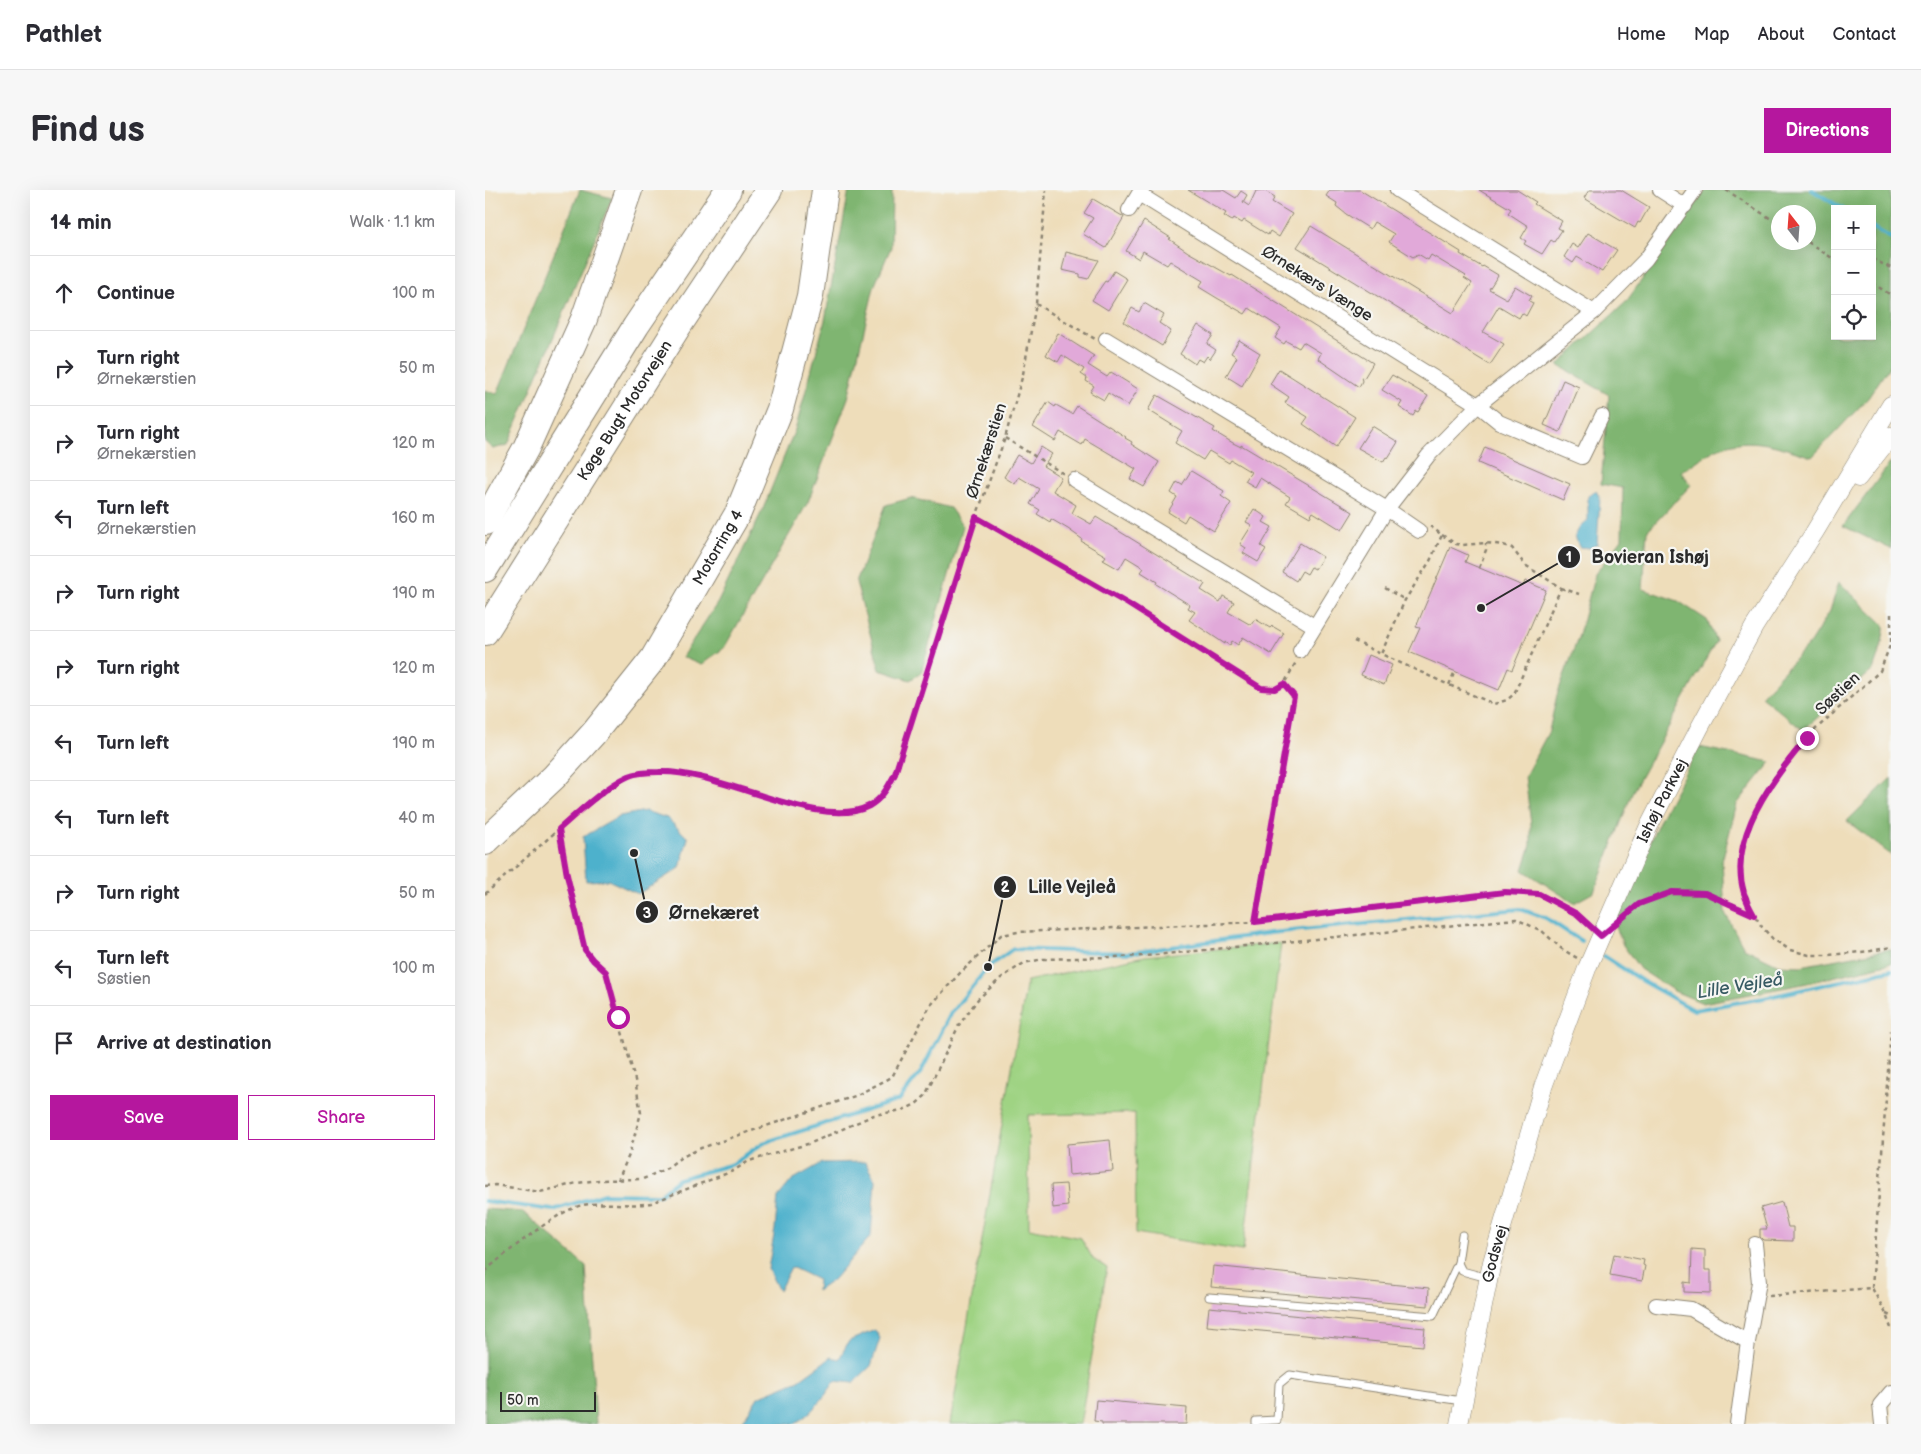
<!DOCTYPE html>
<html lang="en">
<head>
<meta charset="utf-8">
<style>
	:root { --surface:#fff; --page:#f7f7f7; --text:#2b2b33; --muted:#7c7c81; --line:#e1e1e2; --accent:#b5179e }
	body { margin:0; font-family:"Balsamiq Sans",sans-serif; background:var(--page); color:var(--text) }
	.controls { position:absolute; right:15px; top:15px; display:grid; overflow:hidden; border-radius:0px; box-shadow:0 5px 20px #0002 }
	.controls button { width:45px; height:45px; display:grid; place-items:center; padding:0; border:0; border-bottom:1px solid var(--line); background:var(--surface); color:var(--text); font:25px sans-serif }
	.compass { position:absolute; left:1286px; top:15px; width:45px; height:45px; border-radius:50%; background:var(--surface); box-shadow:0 5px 20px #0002; rotate:343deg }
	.scale { position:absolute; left:15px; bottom:12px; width:96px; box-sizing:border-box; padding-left:5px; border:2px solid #2b2b2b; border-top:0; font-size:14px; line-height:18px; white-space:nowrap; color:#2b2b2b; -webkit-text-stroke:4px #f6f6f2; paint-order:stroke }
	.stop { position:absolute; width:15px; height:15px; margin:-11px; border:4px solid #b5179e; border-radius:50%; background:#fff }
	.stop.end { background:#b5179e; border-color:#fff; box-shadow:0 1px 5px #0008 }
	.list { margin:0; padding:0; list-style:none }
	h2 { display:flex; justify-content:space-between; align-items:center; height:65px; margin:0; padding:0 20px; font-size:21px }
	h2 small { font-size:16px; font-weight:400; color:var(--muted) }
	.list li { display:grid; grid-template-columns:32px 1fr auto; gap:15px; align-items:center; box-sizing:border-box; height:75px; padding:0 20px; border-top:1px solid var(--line) }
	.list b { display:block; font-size:19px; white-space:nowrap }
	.list p { margin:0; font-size:16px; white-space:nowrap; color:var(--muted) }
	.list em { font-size:16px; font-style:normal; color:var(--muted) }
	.actions { display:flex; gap:10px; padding:15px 20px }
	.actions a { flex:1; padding:11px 0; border:1px solid var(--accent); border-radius:0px; text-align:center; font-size:18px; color:var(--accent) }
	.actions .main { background:var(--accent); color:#fff }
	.icon { flex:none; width:28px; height:28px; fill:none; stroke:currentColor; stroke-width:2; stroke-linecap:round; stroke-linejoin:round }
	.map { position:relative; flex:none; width:1406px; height:1234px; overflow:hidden; border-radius:0px }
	header { display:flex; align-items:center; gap:30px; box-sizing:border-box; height:70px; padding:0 25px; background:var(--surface); border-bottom:1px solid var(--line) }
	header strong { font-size:24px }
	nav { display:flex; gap:28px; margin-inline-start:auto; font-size:18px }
	.intro { display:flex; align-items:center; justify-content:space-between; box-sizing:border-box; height:120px; padding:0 30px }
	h1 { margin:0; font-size:35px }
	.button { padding:12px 22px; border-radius:0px; background:var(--accent); color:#fff; font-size:18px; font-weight:700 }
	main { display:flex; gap:30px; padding:0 30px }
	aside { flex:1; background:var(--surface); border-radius:0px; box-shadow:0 5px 20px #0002 }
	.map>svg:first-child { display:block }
</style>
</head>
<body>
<header>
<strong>Pathlet</strong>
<nav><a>Home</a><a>Map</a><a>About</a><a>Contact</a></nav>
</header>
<div class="intro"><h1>Find us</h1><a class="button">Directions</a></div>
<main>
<aside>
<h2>14 min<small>Walk · 1.1 km</small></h2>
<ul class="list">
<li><svg class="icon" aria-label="ahead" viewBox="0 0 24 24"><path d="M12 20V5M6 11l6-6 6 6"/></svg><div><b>Continue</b></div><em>100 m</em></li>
<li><svg class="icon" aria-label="right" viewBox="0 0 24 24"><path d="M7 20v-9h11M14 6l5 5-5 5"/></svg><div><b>Turn right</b><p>Ørnekærstien</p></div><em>50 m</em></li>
<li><svg class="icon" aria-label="right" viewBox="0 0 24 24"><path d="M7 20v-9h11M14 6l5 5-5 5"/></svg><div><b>Turn right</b><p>Ørnekærstien</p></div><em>120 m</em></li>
<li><svg class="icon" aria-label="left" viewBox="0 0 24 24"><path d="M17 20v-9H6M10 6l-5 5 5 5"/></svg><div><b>Turn left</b><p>Ørnekærstien</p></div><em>160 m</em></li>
<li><svg class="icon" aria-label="right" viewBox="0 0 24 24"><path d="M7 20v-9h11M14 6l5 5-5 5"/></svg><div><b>Turn right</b></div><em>190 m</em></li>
<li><svg class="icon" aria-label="right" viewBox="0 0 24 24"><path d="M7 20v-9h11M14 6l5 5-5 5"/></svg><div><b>Turn right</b></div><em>120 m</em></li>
<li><svg class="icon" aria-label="left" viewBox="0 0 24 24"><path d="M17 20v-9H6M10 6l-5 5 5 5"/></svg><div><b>Turn left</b></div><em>190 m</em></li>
<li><svg class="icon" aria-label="left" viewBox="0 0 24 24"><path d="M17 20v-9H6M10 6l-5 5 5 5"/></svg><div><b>Turn left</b></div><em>40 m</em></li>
<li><svg class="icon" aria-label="right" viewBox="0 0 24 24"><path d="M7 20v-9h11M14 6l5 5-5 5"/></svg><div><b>Turn right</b></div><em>50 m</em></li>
<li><svg class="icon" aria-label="left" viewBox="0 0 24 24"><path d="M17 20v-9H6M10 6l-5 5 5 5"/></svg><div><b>Turn left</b><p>Søstien</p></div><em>100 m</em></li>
<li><svg class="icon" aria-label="arrive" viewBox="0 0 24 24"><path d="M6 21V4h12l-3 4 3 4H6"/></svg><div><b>Arrive at destination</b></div></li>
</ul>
<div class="actions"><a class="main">Save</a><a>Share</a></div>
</aside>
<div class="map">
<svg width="1406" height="1234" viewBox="0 0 1406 1234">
	<rect width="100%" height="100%" fill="#f6f6f2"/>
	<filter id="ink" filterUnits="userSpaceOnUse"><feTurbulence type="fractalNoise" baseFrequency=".02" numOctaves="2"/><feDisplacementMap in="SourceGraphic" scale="10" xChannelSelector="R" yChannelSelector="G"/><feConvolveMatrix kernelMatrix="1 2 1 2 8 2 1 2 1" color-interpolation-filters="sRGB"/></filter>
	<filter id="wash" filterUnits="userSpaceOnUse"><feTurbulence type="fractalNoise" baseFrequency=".0096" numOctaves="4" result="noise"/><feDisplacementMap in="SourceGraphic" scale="20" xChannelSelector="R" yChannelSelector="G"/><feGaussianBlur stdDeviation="1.12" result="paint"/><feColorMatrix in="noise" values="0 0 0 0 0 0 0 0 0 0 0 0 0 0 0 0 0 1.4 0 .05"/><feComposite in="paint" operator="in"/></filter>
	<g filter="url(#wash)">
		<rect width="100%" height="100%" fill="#eeddba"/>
		<path fill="#9fd383" stroke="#657f57" d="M796,753l-38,308 -107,-18 -1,-120 -107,2 1,113 52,10 12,21 14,9 -27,156h-130l77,-443 118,-25z"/>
		<g fill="#7fb571" stroke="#55704e" fill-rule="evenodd">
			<path d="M95,0l32,8 -104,247 -15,4 -8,-7v-52l12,4z"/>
			<path d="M364,0h43l-1,57 -17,40 -26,111 -40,104 -84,146 -23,17 -19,-8 36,-55 45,-93 33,-82 29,-107z"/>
			<path d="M1221,0h185v174l-23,34 -56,59c-33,-10 -61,-23 -95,-8 -13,6 -25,16 -36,23l10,13 -44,46 -4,58 35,12 29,19 9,21 -83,150 -39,101 -20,11 -51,-33 8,-25v-21l-6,-48 24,-45 8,-36 21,-57 17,-64 27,-35 1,-51 -22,-4 8,-89 -51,-30 68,-63zM1350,19h37v127h-37zM1294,22h30v30h-30z"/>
			<path d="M1406,272v87l-48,-23z"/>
			<path d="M426,308l39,10 13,18 -42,147 -11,7 -30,-10 -24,-88 30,-77z"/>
			<path d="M1354,392l46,44 -4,21 -8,23 -70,60 -42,-34 49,-53 20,-32z"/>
			<path d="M1214,557l72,15 -34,42 -15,57 3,52 19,35 35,17 22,1 90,-17v14l-88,21 -100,19 -29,-12 -34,-22 -17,-24 -9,-23 47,-105z"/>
			<path d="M1406,588v77l-44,-34z"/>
			<path d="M0,1019l38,3 63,54 10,158h-111z"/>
		</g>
		<g fill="#4db1cc" stroke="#3c6e7c">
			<path d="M1111,301l4,7 -3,46 -7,4 -11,-1 -4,-11 5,-9 8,-7v-24z"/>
			<path d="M160,621l22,7 21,20 -8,30 -42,26 -30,-14 -22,1 -3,-44 37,-21z"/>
			<path d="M380,972l10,18 -4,56 -38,44 -16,11 1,-11 -27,-13 -12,24 -11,-22 7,-40 3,-32 14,-17 30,-17z"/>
			<path d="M390,1140l5,8 -9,28 -18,17 -18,-2c-8,13 -28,39 -43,43 -12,0 -37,0 -51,0l17,-27 41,-17 32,-23 8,2 10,-18z"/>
		</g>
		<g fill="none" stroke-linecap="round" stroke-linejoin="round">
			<g stroke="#4db1cc" stroke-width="4">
				<path d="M1327,0l31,19"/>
				<path d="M1387,37l19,11"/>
				<path d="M1119,766l38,25 52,29 70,-12 127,-28"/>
				<path d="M0,1011l68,9 51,-16 55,1 20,-16 54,-15 30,-21 136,-43 22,-28 30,-59 37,-46 25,-18 116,4 141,-20 250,-24 26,9 35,23"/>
			</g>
		</g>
		<g id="blocks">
			<g fill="#e1a9d9">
				<path d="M703,0h35l13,8 5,-7 6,4 -4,7 6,4 7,-15 7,-1 12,7 -3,5 20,12 -13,23 -9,-6 -2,4 -24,-15 -2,3 -8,-5 -2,3 -8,-5 2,-3z"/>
				<path d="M845,0h30l101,62 -1,2 22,13 1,-1 15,9 -9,14 18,10 8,-13 17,10 -3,5 4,2 -7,13 -4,-3 -3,5 -20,-12 -16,26 21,12 -14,21 -193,-118 14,-21 142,87 19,-30 -8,-5 2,-2 -35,-21 -3,5 -10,-6 -5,3 -24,-15 5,-8 -20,-12 -4,7 -24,-15 -10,-8 1,-3 -11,-7z"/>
				<path d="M994,0h38l19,12 -2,2 28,17 -4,7 4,2 -8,12 -3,-2 -9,14 -18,-10 2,-3 -5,-3 7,-12 -20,-13 3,-4z"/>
				<path d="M1104,0h32l28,17 -9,16 -2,-1 -3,6 -51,-30z"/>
				<path d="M608,9l31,18 -18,31 -23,-14 10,-16 -9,-5z"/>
				<path d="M659,31l27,17 -2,1 19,13 43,24 1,-1 141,88 -9,15 -3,-1 1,4 -3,6 -41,-28 3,-6 -18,-11 -4,6 -13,-7 -2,3 -9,-6 6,-10 -32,-20 -4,6 -28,-16 -18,-11 4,-6 -33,-20 -3,4 -24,-14 -4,8 -13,-8z"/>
				<path d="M1103,43l29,17 -15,22 -25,-15 -4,6 -9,-6 8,-13 6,4z"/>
				<path d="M581,62l33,8 -11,19 -8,-2v-3l-18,-4z"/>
				<path d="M629,81l13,8 -19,31 -16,-10 13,-19 2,1z"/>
				<path d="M659,113l20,12 -5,8 12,8 -9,15 -38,-24 8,-14 7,4z"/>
				<path d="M713,135l15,10 -6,9 9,6 -6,9 -3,-3 -4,6 -5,-3 -3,5 -15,-10z"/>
				<path d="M573,143l36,23 -6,9 19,12 4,-5 27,17 -10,17 -20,-13 -4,7 -14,-8 4,-6 -8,-5 1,-3 -6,-4 3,-5 -22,-14 -4,7 -12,-7z"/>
				<path d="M754,150l21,13 -18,33 -16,-10 11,-19 -6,-4z"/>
				<path d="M794,179l76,48 -19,30 -33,-23 5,-7 -23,-14 4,-6 -19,-13z"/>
				<path d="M907,185l36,21 -10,16 -2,-1 -3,5 -14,-9 3,-5 -20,-12z"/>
				<path d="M1078,190l16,7 -19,45 -16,-7z"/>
				<path d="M672,205l58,33 -2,3 20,12 8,4v-2l112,67 -11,18 -29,-18 -3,5 -24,-14 4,-6 -30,-19 -5,9 -10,-6 6,-9 -20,-12 -2,3 -20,-12 -6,9 -28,-17 7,-12 -34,-21z"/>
				<path d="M563,212l7,5 1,-2 16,9 5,-8 49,31 -1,1 7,4 -1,2 28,18 -15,25 -14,-8 6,-10 -51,-30 -3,6 -22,-13 -5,9 -22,-14z"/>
				<path d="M887,236l26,16 -10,16 -2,-1 -3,5 -25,-14z"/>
				<path d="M556,257l11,7 -9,12 18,11 -8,14 23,14 -4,8 19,11 5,-7 109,67 -4,6 19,12 3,-6 11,6 -6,10 23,13 4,-6 15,9 2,-2 12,7 -13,21 -28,-17 -5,8 -6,-4 -2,4 -5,-3v2l-36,-24 6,-8 -7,-4 2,-3 -34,-21 1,-2 -16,-10 3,-4 -18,-11 -7,12 -16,-9 3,-4 -25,-15 1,-2 -14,-10 -17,-10 -1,3 -13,-8 3,-4 -10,-6 9,-15 -20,-12 -4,7 -11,-7 13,-22 14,8z"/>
				<path d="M1000,257l85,37 -7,16 -85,-37z"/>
				<path d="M706,281l33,20 -3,5 10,7 -17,28 -26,-16 -4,7 -16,-10 9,-15 -6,-4 6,-11 5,3z"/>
				<path d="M769,319l12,8 -3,5 9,5 -11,19 5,3 -8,13 -15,-9 3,-5 -6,-4 12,-19 -6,-3z"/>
				<path d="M815,353l23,14 -8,12 -4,-2 -4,7 -5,-3 -6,10 -14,-9z"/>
				<path d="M965,357l18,8 -3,7 58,24 2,-5 21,9 -34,80 -4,-2 -9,22 -90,-38 11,-24 -4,-1z"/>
				<path d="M884,465l23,10 -8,20 -23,-10z"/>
				<path d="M625,950l3,31 -44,4 -2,-31z"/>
				<path d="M581,994l2,22 -15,2 -2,-23z"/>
				<path d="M1297,1012l6,25h5v14l-30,-1 -3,-3v-8h7l-6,-21z"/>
				<path d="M1207,1059l13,1v20h6v23l-27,-1v-10l7,1z"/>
				<path d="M1129,1064l30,6 -1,5 2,1 -3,15 -32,-6z"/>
				<path d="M728,1076l216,22 -1,18 -217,-19z"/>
				<path d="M724,1117l216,21 -2,18 -216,-20z"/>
				<path d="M611,1210l91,8 -1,16h-84v-2l-8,-1z"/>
			</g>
		</g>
	</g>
	<g filter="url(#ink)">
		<use href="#blocks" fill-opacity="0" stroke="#8c8472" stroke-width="1"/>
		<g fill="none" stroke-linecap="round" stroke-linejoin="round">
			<defs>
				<g id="service">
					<path d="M977,1045l-4,28 4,8 26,7"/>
					<path d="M724,1107l224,19 25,-53"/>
					<path d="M771,1234v-3l21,-1 2,-36 11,-9 172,26"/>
				</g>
				<g id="minor">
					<path d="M912,0l197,122"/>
					<path d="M1175,0l25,16"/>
					<path d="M654,4l339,211 21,17 83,35 20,-41"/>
					<path d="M644,20l12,-20"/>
					<path d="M621,149l281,170 32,22"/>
					<path d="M589,290l240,146"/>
					<path d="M815,461l87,-142 41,-53 50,-51 116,-93 52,-53 49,-69"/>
					<path d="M1171,1115l35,4 57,33 -11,82"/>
					<path d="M1263,1152l11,-60 -4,-38"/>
					<path d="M1397,1234l-2,-19 11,-13"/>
				</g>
				<g id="tertiary">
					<path d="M1373,288l33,-42"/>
					<path id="s1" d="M974,1234l33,-162 51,-175 45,-121 60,-138 52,-101 54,-100 60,-94 77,-128"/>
				</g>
				<g id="motorway">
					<path d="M0,332l41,-74 58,-129 45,-129"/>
					<path d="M0,379l151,-243 92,-136"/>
					<path id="s2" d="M0,442l192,-304 92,-138"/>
					<path id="s3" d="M0,652l69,-65 40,-44 59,-74 85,-146 42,-104 30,-113 15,-106"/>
				</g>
			</defs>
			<use href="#service" stroke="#8c8472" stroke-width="9"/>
			<use href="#minor" stroke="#8c8472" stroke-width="16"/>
			<use href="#tertiary" stroke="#8c8472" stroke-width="19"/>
			<use href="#motorway" stroke="#8c8472" stroke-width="28"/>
			<g stroke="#8c8472" stroke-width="2.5" stroke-dasharray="4 4" stroke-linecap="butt">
				<path d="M1241,0l53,34"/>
				<path d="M1323,52l27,18"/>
				<path d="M1387,69l19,9"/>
				<path d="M1387,93l19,12"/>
				<path d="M551,114l59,35"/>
				<path d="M520,248l59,36"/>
				<path d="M491,327l152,87 133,84 14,1 9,-5 12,-22"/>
				<path d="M945,336l12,9 -12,26 -25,39 -24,54 68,31 6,-14"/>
				<path d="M957,345l14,9 6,1 24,-2 17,2 9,3 13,17 36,23 -47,106 -7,6 -13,4 -45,-19"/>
				<path d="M994,378l7,-18v-7"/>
				<path d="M900,398l20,12"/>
				<path d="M1076,398l18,6"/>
				<path d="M1406,424v29l-11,28 -73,66 -28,34 -19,30 -18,46 -2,30 12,34 10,16 11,12 17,11 19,5h20l42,-4 20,-4"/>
				<path d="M869,451l27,13"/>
				<path d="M74,639l7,46 19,75 8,10 13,12 29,108 6,33 -12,42 -11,25"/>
				<path d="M0,704l99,-87 45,-31 17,-4 24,-1 34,6 103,32 32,4 17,-1 14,-6 13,-11 12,-21 81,-257 29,-79 18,-64 13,-70 10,-114"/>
				<path d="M1142,724c21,-17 49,-27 77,-21 13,2 37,16 50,22"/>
				<path d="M770,732l39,-225 -10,-13"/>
				<path d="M0,996l10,-1 45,7 37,-9 22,-3 44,-1 24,-11 13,-10 21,-10 154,-52 37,-19 38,-71 30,-33 41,-38 17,-3 237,-10 250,-30 34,2 38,20 12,11"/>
				<path d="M0,1081c20,-17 74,-62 98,-66 22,-4 46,2 68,-2l82,-32 16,-10 62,-18 63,-28 29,-5 13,-6 9,-8 34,-71 19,-26 23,-21 23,-15 19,-4 102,-3 371,-37 26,12 20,18 15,9"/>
				<path d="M1387,1098l19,-258"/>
				<path d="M1284,1106l103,-8 13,24 6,16"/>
				<path d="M1401,1124l5,2"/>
			</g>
			<use href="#service" stroke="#fff" stroke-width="7"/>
			<use href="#minor" stroke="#fff" stroke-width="14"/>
			<use href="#tertiary" stroke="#fff" stroke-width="18"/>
			<use href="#motorway" stroke="#fff" stroke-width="26"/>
		</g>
	</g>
	<g fill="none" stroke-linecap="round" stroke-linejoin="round" filter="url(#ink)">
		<path stroke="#b5179e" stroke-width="6" d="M133,827l-12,-45 -13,-12 -8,-10 -18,-75 -8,-46c18,-16 47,-43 70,-53 9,-4 20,-4 30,-4 59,-3 161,60 210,34 13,-7 19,-19 26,-32l81,-257 152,87 133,84 14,1 9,-5 10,12 -39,226 250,-30 34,2 38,20 24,22 38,-32 33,-12 33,1 49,22c-39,-62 14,-130 53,-177"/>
	</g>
	<g text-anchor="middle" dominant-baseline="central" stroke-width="4.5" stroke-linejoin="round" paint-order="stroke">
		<g font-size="16" fill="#2b2b2b" stroke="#f6f6f2">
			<text transform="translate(832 94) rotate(32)">Ørnekærs Vænge</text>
			<text stroke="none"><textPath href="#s2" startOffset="262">Køge Bugt Motorvejen</textPath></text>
			<text transform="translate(502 261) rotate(-72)">Ørnekærstien</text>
			<text stroke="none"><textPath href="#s3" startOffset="378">Motorring 4</textPath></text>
			<text transform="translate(1353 504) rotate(-43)">Søstien</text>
			<text stroke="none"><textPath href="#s1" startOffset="658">Ishøj Parkvej</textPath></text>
			<text stroke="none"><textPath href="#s1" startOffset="174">Godsvej</textPath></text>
		</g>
		<g font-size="18" font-style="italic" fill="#375a63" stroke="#f6f6f2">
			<text transform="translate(1255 796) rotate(-9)">Lille Vejleå</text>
		</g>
	</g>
	<path fill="none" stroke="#2b2b2b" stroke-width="2" d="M996 418L1084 367M503 777L520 697M149 663L162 722"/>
	<g fill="#2b2b2b" stroke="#f6f6f2" stroke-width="2">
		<circle cx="996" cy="418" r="5"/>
		<circle cx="503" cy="777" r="5"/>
		<circle cx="149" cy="663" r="5"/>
		<circle cx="1084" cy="367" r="12"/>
		<circle cx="520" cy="697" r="12"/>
		<circle cx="162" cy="722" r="12"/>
	</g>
	<g font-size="15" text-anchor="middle" font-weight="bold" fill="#fff">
		<text x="1084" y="372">1</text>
		<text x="520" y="702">2</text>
		<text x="162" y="728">3</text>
	</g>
	<g font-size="18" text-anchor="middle" font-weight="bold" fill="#2b2b2b" stroke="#f6f6f2" stroke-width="4.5" stroke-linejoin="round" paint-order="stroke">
		<text x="1165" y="373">Bovieran Ishøj</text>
		<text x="587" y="703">Lille Vejleå</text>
		<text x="229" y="729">Ørnekæret</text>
	</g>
</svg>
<div class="controls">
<button>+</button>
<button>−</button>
<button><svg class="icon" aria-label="locate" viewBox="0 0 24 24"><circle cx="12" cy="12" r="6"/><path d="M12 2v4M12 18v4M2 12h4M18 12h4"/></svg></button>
</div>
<svg class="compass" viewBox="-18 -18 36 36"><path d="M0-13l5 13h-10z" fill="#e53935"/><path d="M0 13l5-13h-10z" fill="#7c7c81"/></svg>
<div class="scale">50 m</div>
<div class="stop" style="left:133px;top:827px"></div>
<div class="stop end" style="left:1322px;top:548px"></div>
</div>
</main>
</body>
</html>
